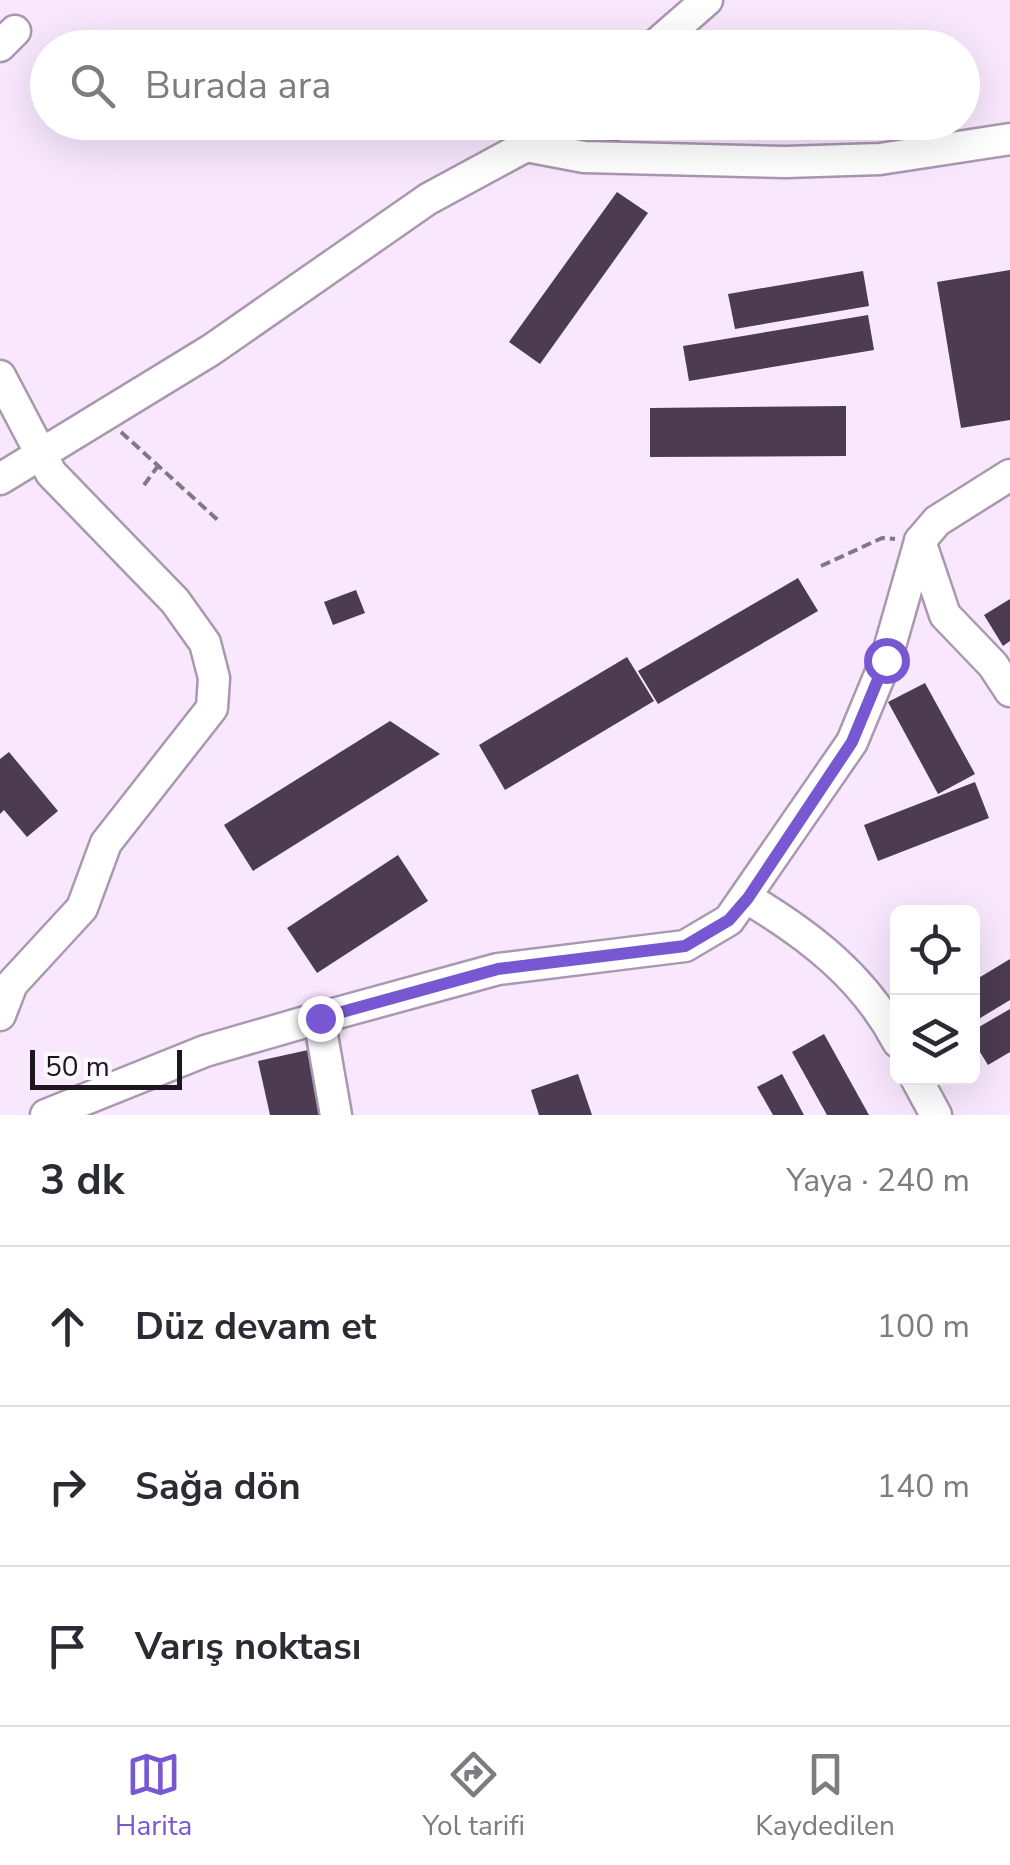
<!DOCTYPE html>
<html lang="tr">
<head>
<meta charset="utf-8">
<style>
	:root { --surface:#fff; --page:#f2f2f3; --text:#2b2b33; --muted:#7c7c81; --line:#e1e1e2; --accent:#7758d2 }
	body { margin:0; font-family:"Nunito Sans",sans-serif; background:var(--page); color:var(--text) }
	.controls { position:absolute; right:30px; bottom:30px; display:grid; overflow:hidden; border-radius:15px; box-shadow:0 10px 40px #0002 }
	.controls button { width:90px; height:90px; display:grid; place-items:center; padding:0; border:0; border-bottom:2px solid var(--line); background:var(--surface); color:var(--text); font:50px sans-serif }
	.scale { position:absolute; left:30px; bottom:25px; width:152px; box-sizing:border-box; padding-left:10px; border:5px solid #1d161f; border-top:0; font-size:28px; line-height:35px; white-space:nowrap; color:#1d161f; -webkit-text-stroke:8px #fdf9ff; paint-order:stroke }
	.stop { position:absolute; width:30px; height:30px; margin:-22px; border:8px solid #7758d2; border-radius:50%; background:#fff }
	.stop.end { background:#7758d2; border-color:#fff; box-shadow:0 2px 10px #0008 }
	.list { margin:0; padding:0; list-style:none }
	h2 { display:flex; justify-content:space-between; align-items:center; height:130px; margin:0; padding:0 40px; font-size:42px }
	h2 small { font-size:32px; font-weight:400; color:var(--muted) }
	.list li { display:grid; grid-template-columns:65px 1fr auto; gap:30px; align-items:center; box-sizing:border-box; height:160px; padding:0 40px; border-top:2px solid var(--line) }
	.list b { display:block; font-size:38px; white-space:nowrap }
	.list em { font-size:32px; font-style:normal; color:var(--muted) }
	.icon { flex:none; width:55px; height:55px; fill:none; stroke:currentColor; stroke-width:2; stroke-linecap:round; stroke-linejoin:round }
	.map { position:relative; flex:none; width:1010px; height:1115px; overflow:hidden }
	.search { position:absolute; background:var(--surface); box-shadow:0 10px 40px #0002; left:30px; right:30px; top:30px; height:110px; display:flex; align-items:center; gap:25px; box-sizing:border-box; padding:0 35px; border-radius:55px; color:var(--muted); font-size:38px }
	.sheet { height:610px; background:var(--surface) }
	nav { display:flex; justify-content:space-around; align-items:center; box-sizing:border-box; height:140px; border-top:2px solid var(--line); background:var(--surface); font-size:28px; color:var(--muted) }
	nav a { display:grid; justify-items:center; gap:5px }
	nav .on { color:var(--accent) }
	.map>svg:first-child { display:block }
</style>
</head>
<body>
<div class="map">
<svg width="1010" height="1115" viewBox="0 0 1010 1115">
	<rect width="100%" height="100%" fill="#f8e7fd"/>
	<g fill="#4c3b51">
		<path d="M606,122h30l4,10 -39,16 -8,-20z"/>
		<path d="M756,122h39l1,16 -40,1z"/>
		<path d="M617,192l31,21 -108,151 -31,-22z"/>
		<path d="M1010,270v150l-49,8 -24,-146z"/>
		<path d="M863,271l6,35 -134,23 -7,-35z"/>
		<path d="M868,315l6,35 -185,31 -6,-35z"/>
		<path d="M846,406v50l-196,1v-49z"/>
		<path d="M798,578l20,33 -160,93 -20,-33z"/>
		<path d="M356,590l9,23 -32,12 -9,-23z"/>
		<path d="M1010,599v42l-7,5 -19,-31z"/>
		<path d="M627,657l27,44 -149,89 -26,-45z"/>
		<path d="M925,683l50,91 -37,20 -50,-92z"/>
		<path d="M390,721l50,33 -187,117 -29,-46z"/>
		<path d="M9,752l49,59 -31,26 -23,-27 -4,4v-55z"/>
		<path d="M975,782l14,36 -111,43 -14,-36z"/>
		<path d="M398,855l30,46 -111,72 -30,-45z"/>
		<path d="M1010,959v41l-38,23v-41z"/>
		<path d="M1010,1009v43l-22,13 -16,-26v-8z"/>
		<path d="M824,1034l45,81h-42l-35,-63z"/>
		<path d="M308,1050l14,65h-52l-12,-54z"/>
		<path d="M578,1074l14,41h-53l-8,-25z"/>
		<path d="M782,1074l22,41h-31l-16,-28z"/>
	</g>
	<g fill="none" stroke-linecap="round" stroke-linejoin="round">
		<defs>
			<g id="minor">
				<path d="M0,46l15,-15"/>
				<path d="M652,48l55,-48"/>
				<path d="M526,146l58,11 202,5 94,-3 130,-20"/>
				<path d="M0,376l51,97 124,128 30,42 9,35 -2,30 -106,135 -24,65 -70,76 -12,31"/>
				<path d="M0,479l211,-129 217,-151 98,-53 32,-24"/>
				<path d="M920,541l25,74 48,50 17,26"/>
				<path d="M747,898c62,37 117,79 151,144"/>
				<path d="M319,1018l17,97"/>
				<path d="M916,1078l20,37"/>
				<path d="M46,1115l159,-64 114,-33 179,-49 187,-23 44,-26 123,-178 34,-82 34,-119 17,-20 73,-46"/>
			</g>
		</defs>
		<use href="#minor" stroke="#aa97b0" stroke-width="35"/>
		<g stroke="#837786" stroke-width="4" stroke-dasharray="10 5" stroke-linecap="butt">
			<path d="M121,432l99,90"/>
			<path d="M144,485l14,-19"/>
			<path d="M821,566l61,-28 13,1"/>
		</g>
		<use href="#minor" stroke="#fff" stroke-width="30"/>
	</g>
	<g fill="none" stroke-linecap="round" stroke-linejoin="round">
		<path stroke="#7758d2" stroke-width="12" d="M320,1018l178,-49 187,-23 44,-26 19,-22 104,-156 34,-82"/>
	</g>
</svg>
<div class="controls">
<button><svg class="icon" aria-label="locate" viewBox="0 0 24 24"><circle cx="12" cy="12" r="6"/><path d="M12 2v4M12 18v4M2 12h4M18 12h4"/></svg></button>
<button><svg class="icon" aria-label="layers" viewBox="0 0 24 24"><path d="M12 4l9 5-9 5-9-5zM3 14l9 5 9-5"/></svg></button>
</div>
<div class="scale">50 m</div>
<div class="stop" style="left:886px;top:660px"></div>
<div class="stop end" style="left:320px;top:1018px"></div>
<div class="search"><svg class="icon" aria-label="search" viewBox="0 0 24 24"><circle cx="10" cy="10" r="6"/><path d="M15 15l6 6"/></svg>Burada ara</div>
</div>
<section class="sheet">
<h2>3 dk<small>Yaya · 240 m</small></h2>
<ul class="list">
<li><svg class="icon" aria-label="ahead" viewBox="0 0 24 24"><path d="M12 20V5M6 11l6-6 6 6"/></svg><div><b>Düz devam et</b></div><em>100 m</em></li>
<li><svg class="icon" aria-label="right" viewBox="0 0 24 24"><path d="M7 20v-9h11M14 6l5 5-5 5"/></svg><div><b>Sağa dön</b></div><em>140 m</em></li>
<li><svg class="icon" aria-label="arrive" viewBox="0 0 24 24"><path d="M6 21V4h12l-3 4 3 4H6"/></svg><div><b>Varış noktası</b></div></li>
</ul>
</section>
<nav>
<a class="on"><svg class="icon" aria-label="map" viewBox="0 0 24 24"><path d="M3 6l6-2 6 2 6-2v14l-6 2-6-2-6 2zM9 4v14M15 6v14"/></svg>Harita</a>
<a><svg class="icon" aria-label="directions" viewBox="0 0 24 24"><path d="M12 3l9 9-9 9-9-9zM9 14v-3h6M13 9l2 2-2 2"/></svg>Yol tarifi</a>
<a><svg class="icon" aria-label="saved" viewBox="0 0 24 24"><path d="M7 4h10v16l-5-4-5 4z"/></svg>Kaydedilen</a>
</nav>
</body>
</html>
